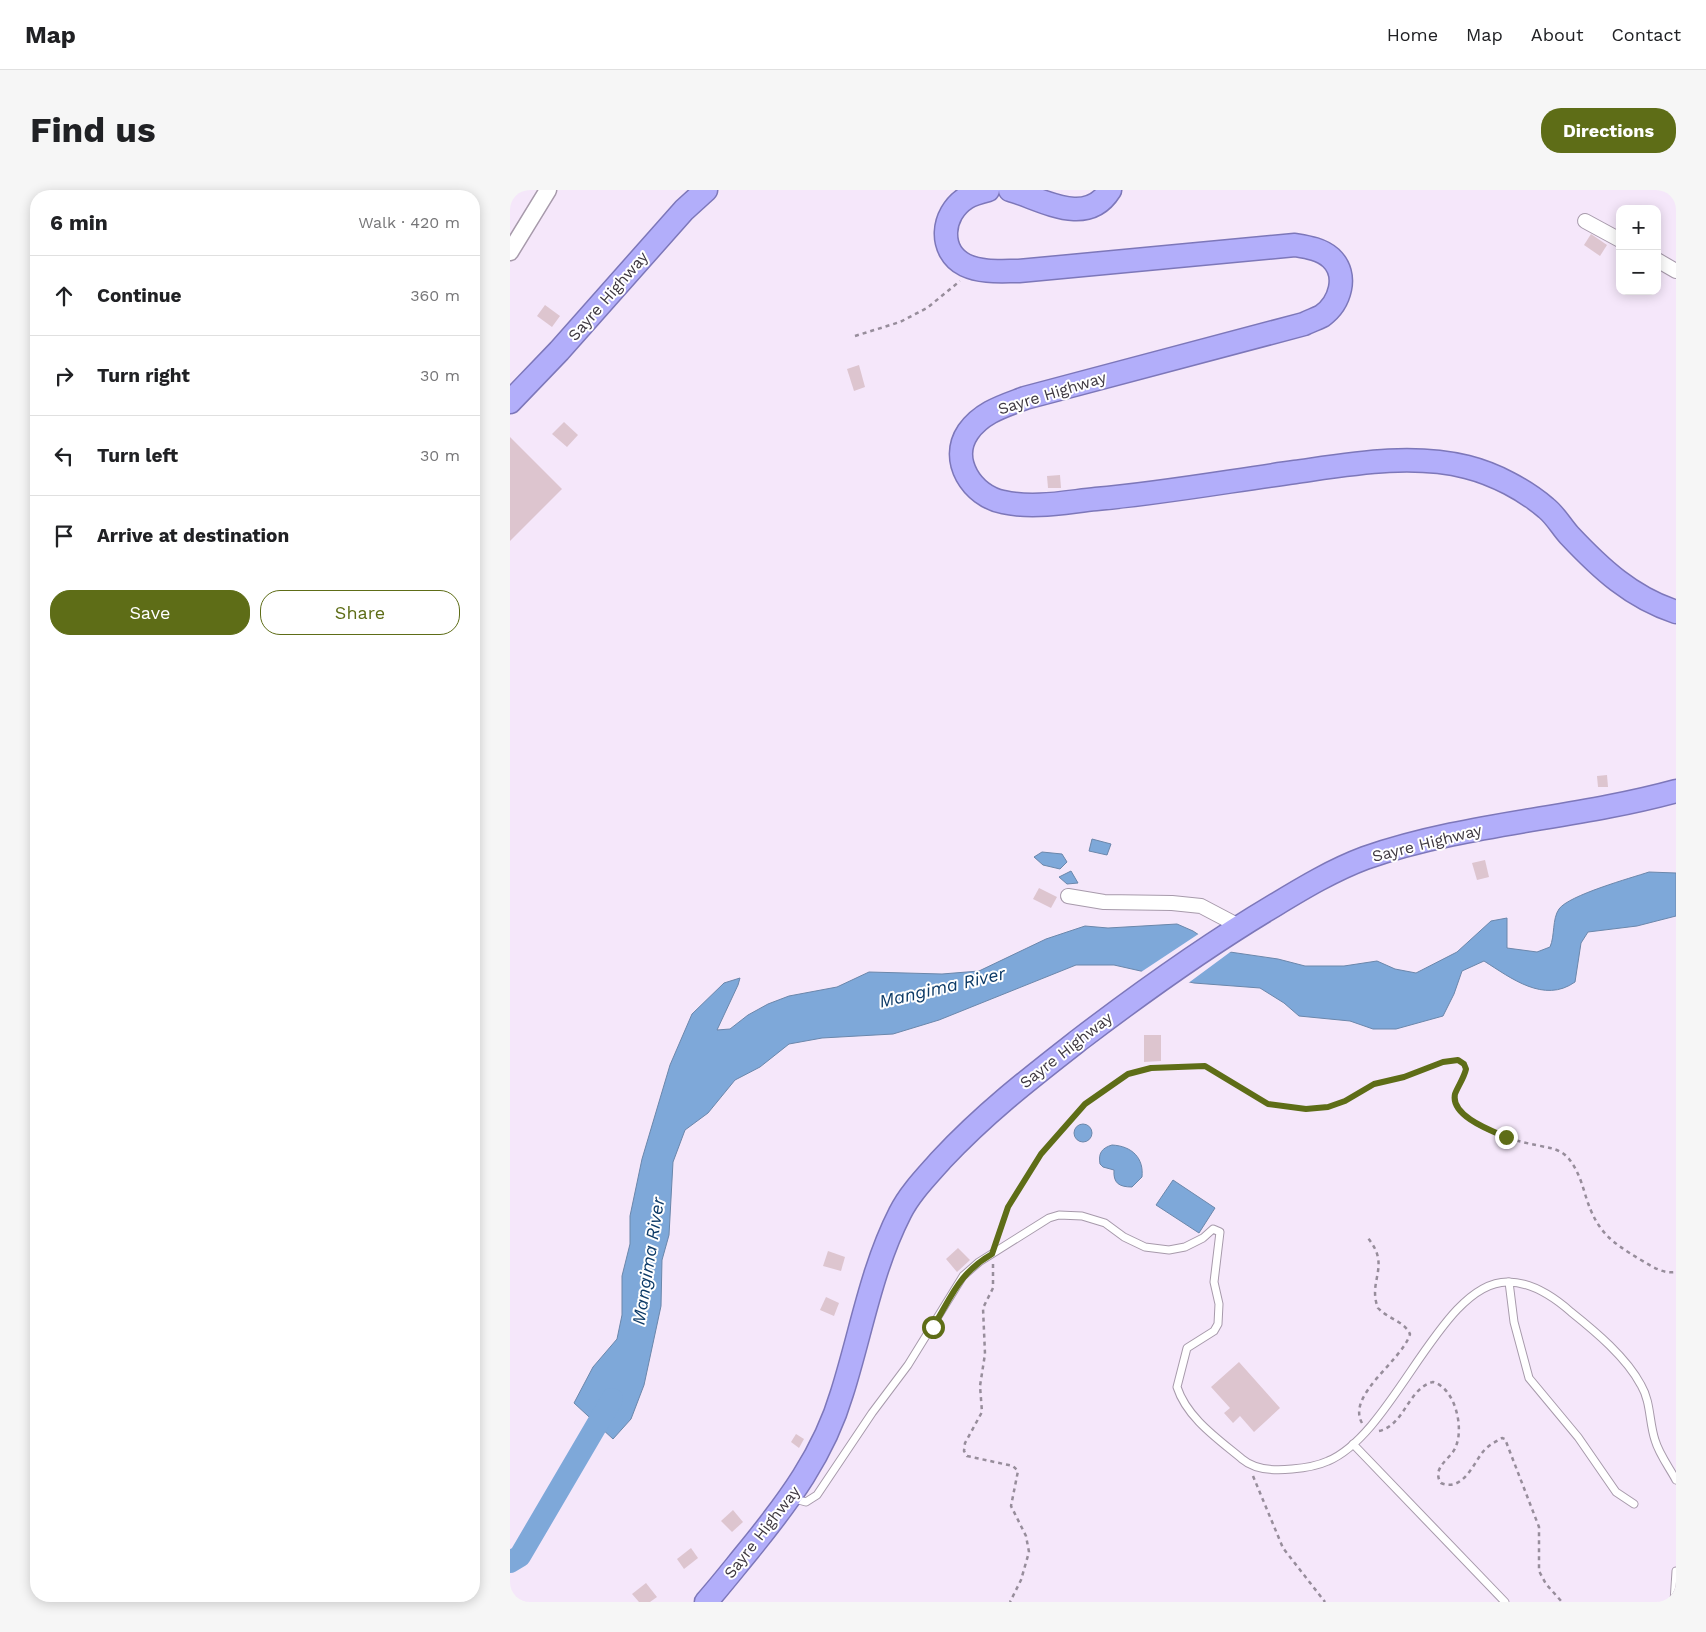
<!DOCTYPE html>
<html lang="en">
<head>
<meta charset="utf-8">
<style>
	:root { --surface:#fff; --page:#f6f6f6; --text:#202124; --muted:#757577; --line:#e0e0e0; --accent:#5e6d17 }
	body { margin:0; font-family:"Work Sans",sans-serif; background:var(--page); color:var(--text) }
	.controls { position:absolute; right:15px; top:15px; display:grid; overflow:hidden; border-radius:10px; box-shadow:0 2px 12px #0003 }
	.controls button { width:45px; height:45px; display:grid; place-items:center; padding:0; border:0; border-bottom:1px solid var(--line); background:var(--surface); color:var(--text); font:25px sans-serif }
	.stop { position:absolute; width:15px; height:15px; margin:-11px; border:4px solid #5e6d17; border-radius:50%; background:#fff }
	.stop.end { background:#5e6d17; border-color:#fff; box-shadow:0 1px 5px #0008 }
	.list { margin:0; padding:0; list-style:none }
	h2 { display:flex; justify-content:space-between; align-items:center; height:65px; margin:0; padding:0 20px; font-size:21px }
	h2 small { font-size:16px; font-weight:400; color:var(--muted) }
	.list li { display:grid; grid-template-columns:32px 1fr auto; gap:15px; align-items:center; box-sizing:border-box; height:80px; padding:0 20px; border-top:1px solid var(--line) }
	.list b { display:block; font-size:19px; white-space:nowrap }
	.list em { font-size:16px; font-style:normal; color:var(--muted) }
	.actions { display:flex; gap:10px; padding:15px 20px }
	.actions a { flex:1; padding:11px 0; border:1px solid var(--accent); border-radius:20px; text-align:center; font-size:18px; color:var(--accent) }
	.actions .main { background:var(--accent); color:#fff }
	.icon { flex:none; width:28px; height:28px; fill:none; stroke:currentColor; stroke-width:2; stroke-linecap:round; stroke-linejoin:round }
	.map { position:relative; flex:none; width:1166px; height:1412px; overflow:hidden; border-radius:20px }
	header { display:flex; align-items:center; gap:30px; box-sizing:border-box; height:70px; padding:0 25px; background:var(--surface); border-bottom:1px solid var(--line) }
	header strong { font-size:24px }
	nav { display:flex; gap:28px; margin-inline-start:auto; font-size:18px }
	.intro { display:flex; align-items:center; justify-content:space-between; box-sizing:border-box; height:120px; padding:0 30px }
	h1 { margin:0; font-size:35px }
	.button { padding:12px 22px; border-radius:20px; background:var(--accent); color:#fff; font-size:18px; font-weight:700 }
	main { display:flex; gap:30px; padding:0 30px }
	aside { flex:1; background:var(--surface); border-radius:20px; box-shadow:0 2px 12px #0003 }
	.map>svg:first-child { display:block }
</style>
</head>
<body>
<header>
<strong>Map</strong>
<nav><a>Home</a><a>Map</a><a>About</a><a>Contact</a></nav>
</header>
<div class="intro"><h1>Find us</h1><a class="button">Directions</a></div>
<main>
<aside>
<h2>6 min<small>Walk · 420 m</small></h2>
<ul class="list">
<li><svg class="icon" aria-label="ahead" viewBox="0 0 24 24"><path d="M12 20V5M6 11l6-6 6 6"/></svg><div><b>Continue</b></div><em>360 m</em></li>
<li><svg class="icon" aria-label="right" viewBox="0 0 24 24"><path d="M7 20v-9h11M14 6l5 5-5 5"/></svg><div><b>Turn right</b></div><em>30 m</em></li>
<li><svg class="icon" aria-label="left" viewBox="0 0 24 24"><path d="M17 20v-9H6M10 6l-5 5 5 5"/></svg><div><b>Turn left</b></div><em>30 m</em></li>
<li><svg class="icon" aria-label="arrive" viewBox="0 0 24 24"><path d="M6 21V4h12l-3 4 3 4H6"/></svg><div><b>Arrive at destination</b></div></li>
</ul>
<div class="actions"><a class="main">Save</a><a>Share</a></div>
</aside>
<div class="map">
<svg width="1166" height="1412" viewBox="0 0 1166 1412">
	<rect width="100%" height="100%" fill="#f5e7fa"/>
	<g fill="#7ea8d9" stroke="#6b87ab">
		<path d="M582,649l19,5 -4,11 -18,-4z"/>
		<path d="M532,662l20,2 5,8 -7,7 -17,-4 -9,-8z"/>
		<path d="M561,681l7,12 -11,1 -8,-7z"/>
		<path d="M1139,682l27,1v43l-39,10 -49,6 -7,11 -6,39c-31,22 -64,-4 -91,-21l-22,10 -8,23 -11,22 -47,13h-23l-23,-8 -51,-5 -15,-13 -24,-15 -66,-5 -80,-18h-38l-137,55 -46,14 -71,4 -33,6 -29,23 -25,13 -27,33 -23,17 -12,32 -4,73 -7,25 -1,46 -17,79 -13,34 -18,20 -39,-36 19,-36 24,-28 5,-24v-39l8,-32v-28l12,-57 28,-94 22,-51 32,-31 16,-5 -2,7 -21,45 13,-1 18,-14 20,-11 21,-8 48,-9 32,-15 73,2 37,-3 67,-32 39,-13 23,2 69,-4 16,7 30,20 55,8 27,7h39l33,-5 18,8 21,4 41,-21 34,-31 16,-3v30l30,4 13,-5c5,-11 2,-28 9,-38 10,-14 72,-31 90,-37z"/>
		<circle cx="573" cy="943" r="9"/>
		<path d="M602,955c20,1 32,13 30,32l-10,10c-13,0 -19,-4 -18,-17l-11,-3 -3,-3c-2,-11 2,-16 12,-19z"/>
		<path d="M663,990l42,28 -16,25 -43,-28z"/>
	</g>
	<path fill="#f5e7fa" d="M690,743l23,15 10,2 -46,34 -49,-10z"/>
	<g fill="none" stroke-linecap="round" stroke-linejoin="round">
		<path stroke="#7ea8d9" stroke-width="22" d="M0,1372l10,-6 92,-157"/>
	</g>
	<g fill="#ddc5cf">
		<path d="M1081,44l16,11 -7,11 -16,-11z"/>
		<path d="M35,115l15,11 -8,11 -15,-11z"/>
		<path d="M349,175l6,22 -11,4 -7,-22z"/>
		<path d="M54,232l14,13 -11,12 -15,-13z"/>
		<path d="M0,247l52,52 -52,52z"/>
		<path d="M550,285l1,13h-13l-1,-12z"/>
		<path d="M1097,585l1,12h-10l-1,-11z"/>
		<path d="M975,670l4,17 -12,3 -5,-17z"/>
		<path d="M529,698l18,9 -6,11 -18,-9z"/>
		<path d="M634,845h17v26l-17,1z"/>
		<path d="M448,1058l12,12 -13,12 -11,-13z"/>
		<path d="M318,1061l17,6 -4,14 -18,-5z"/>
		<path d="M316,1107l13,6 -5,13 -14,-6z"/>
		<path d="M729,1172l41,46 -26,24 -14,-16 -7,7 -9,-10 6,-5 -19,-21z"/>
		<path d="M286,1244l8,5 -5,9 -8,-6z"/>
		<path d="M223,1320l10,12 -11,10 -11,-11z"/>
		<path d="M181,1358l7,10 -14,11 -7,-10z"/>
		<path d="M136,1393l11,14 -7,5h-11l-7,-8z"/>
	</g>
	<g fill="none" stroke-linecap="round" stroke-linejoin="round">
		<defs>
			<g id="service">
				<path d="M999,1092l5,40 15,56 49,59 38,55 18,12"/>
				<path d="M843,1254l152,158"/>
				<path d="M281,1308l15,4 11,-7 55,-82 36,-48 55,-89 16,-14 70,-44 10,-3 23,1 23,7 19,14 21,10 24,3 16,-3 18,-9 10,-9 7,3 -6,50 5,22 -1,20 -4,7 -27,17 -10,39c10,31 41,52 65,72 13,11 32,12 50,10 12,-1 25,-3 36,-8 67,-28 113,-180 180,-179 23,0 46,15 63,30 25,20 55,45 70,73 10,17 8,37 14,55 4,14 14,27 21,40"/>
				<path d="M1164,1412l2,-31"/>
			</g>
			<g id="minor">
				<path d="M1075,31l35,19"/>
				<path d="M1147,70l19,11"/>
				<path d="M558,706l36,6 68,1 29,3 38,20"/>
			</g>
			<path id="tertiary" d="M0,62l38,-62"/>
			<g id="trunk">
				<path d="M478,0c-8,2 -16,4 -22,8 -25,16 -28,53 -1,67 17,8 36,6 54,6l276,-26c12,2 26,4 36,13 18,17 9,45 -9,58 -6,3 -12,5 -18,8l-279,74c-21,8 -43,14 -57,34 -19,28 4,64 35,70 31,7 63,0 93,-3 67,-6 133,-18 199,-27 56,-8 116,-19 172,-5 28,7 58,23 79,41 9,7 15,18 23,27 32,34 62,62 107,77"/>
				<path d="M500,0c32,9 76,38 100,0"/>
				<path d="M0,212l49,-51 125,-141 22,-20"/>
				<path d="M196,1412c15,-17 29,-35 43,-52 39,-48 75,-96 93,-157 19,-60 29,-123 58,-180 10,-20 27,-37 41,-53 44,-47 88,-81 138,-120 63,-48 127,-94 196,-135 28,-17 58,-35 90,-47 100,-35 209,-39 311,-67"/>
			</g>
		</defs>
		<use href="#service" stroke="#a79aab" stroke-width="9"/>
		<use href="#minor" stroke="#a79aab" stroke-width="16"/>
		<use href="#tertiary" stroke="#a79aab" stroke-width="19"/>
		<use href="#trunk" stroke="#7d77b9" stroke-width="25"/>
		<g stroke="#978d9b" stroke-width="2.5" stroke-dasharray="4 4" stroke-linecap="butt">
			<path d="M345,146l45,-14 27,-14 33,-27"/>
			<path d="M487,1049l11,-32 33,-53 44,-50 43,-31 23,-4 54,-3 63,38 37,5 23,-2 17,-6 29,-17 29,-7 40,-15 15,-2 6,4 2,5c-4,13 -15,26 -7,39 13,22 52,32 77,37 13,3 24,3 33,14 9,11 13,25 17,38 11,35 25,45 55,63 12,7 22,14 35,12"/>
			<path d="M483,1074v24l-10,20 2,46 -5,32 2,26 -17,31 -1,8 3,5 46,10 5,5 -7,35 15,30 3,16 -8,28 -11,22"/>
			<path d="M852,1233c-16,-28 40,-62 48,-89 -6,-13 -22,-15 -32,-26 -11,-28 14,-42 -11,-71"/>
			<path d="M869,1241c26,-6 29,-43 54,-49 22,6 31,45 23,64 -3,9 -12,14 -16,22 -3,5 -2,11 1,15 21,9 32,-18 41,-30 5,-7 13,-11 20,-15l3,1 34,88v44l7,13 16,18"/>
			<path d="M743,1286l30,72 42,54"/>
		</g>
		<use href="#service" stroke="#fff" stroke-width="7"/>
		<use href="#minor" stroke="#fff" stroke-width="14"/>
		<use href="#tertiary" stroke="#fff" stroke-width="16"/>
		<use href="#trunk" stroke="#b2aefa" stroke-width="22"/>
	</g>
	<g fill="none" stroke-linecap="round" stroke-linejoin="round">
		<path stroke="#5e6d17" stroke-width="6" d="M423,1137c19,-31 26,-54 59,-73l16,-47 33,-53 44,-50 43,-30 23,-6 54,-2 63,38 38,5 22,-2 17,-6 29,-17 30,-7 39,-15 15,-2 6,4 2,5c-2,9 -8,17 -11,25 -5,22 37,37 51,43"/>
	</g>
	<g text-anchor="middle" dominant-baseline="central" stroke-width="4" stroke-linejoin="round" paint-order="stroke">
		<g font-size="16" fill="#3f3941" stroke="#fff">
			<text transform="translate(98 106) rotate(-49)">Sayre Highway</text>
			<text transform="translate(542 203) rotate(-17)">Sayre Highway</text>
			<text transform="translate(917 653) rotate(-14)">Sayre Highway</text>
			<text transform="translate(556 860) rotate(-38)">Sayre Highway</text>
			<text transform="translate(252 1342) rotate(-52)">Sayre Highway</text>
		</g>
		<g font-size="18" font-style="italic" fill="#0c3a67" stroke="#fff">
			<text transform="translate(432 797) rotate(-13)">Mangima River</text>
			<text transform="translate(138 1071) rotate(-81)">Mangima River</text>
		</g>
	</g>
</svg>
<div class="controls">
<button>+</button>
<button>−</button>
</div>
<div class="stop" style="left:423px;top:1137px"></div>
<div class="stop end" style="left:996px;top:947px"></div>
</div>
</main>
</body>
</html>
